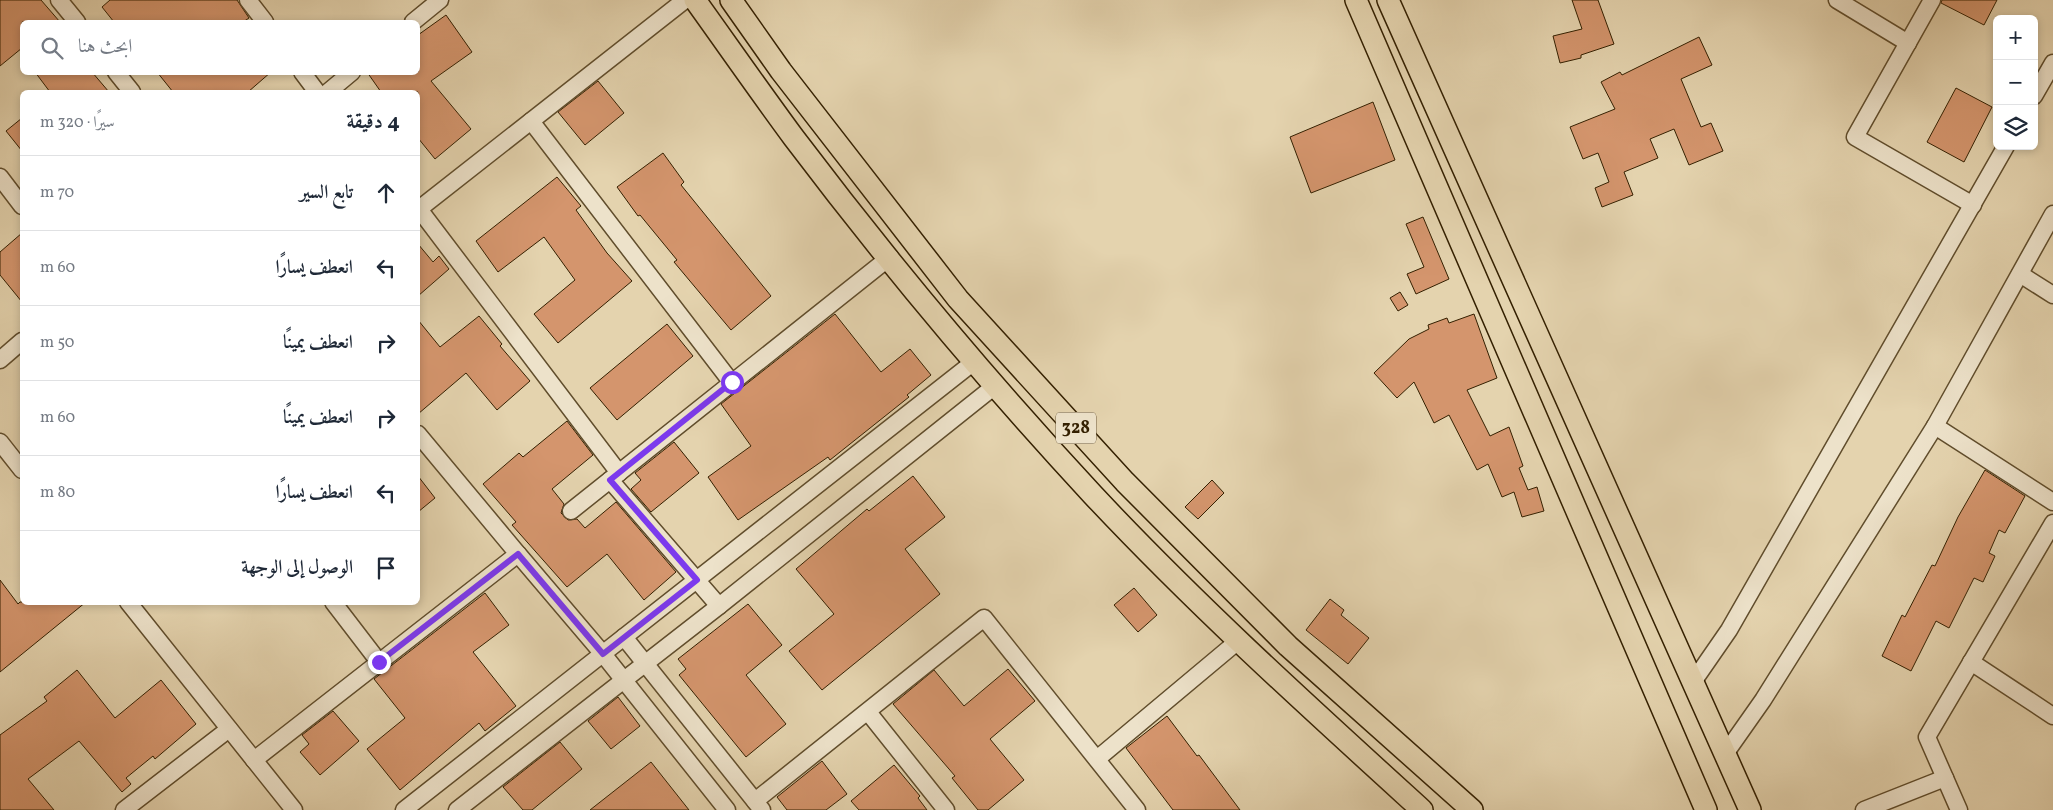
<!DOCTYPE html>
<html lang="ar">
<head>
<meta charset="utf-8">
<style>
	:root { --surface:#fff; --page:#f2f2f3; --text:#1f2937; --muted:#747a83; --line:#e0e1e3 }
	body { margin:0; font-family:Vollkorn,Amiri,serif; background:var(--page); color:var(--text); direction:rtl }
	.controls { position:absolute; right:15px; top:15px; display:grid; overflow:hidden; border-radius:8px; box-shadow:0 2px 8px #0003 }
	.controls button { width:45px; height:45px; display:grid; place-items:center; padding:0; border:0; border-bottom:1px solid var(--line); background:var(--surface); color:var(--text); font:25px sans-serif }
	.stop { position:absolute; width:15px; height:15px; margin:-11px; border:4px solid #7c3aed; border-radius:50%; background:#fff }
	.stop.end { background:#7c3aed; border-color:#fff; box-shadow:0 1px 5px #0008 }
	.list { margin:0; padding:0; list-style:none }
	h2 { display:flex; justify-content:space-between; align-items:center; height:65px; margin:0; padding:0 20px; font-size:21px }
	h2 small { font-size:16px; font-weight:400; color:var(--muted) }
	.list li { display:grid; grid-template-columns:32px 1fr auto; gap:15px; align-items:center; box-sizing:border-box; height:75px; padding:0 20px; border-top:1px solid var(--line) }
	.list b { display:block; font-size:19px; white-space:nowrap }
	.list em { font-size:16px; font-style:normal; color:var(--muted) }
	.icon { flex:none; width:28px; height:28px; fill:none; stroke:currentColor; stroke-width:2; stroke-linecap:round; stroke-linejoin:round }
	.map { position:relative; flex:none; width:2053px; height:810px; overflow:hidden; direction:ltr }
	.search { position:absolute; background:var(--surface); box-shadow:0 2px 8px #0003; left:20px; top:20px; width:400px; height:55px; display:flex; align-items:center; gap:12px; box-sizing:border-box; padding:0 18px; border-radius:8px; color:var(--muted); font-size:19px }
	.panel { position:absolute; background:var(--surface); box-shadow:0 2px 8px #0003; left:20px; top:90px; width:400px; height:515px; border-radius:8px; direction:rtl }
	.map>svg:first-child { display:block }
</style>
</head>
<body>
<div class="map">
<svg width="2053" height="810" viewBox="0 0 2053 810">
	<rect width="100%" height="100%" fill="#e4d3ae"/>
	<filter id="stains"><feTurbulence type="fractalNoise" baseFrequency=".004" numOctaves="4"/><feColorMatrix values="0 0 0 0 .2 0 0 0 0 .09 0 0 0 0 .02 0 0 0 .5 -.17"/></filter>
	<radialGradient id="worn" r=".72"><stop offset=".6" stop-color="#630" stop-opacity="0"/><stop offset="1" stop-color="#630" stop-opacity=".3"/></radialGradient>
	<g fill="#d4956d" stroke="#342001">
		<path d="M0,0h41l19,22h-38v26l-22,18z"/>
		<path d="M110,0h127l12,18 -6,4h-129l-12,-15z"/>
		<path d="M1572,0h26l16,44 -33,11v3l-21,5 -7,-27 29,-7z"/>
		<path d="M1942,0h55l-13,25 -43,-22z"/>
		<path d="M446,15l26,37 -41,29 40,48 -36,30 -17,-21v-46h-37l-14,-20h51v-37z"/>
		<path d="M1699,37l13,28 -31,14 20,48 10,-4 12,28 -34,14 -15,-36 -24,10 8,19 -34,14 9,23 -31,12 -7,-19 14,-6 -11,-29 -15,6 -13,-32 45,-18 -14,-27 19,-10 2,3z"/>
		<path d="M35,72h57l17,20h-59z"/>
		<path d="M157,72h114l-23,20h-75z"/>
		<path d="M598,81l26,32 -39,32 -27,-33z"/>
		<path d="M1956,88l36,19 -28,55 -37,-20z"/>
		<path d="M1373,102l22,58 -84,33 -21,-56z"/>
		<path d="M22,118v33l-16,-20z"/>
		<path d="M663,153l21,29 -3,3 90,111 -40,34 -57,-68 3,-2 -37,-45 -2,1 -21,-29z"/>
		<path d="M557,177l24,29 -5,4 31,43 25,28 -74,62 -24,-29 41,-34 -31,-43 -46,35 -22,-31z"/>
		<path d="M1423,217l26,62 -33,15 -9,-20 17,-7 -18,-43z"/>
		<path d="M22,233v69l-22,-27v-23z"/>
		<path d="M418,244l15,18 6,-6 10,13 -31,27z"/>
		<path d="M1400,292l8,13 -10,6 -8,-13z"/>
		<path d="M835,314l46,58 29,-23 21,26 -24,20 2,2 -79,63 -2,-3 -90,63 -30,-43 43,-31 -30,-42z"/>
		<path d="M1474,314l23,64 -30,12 23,46 19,-9 14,39 -4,2 9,22 9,-3 7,24 -22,6 -8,-25 -12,5 -14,-33 -11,6 -28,-55 -15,8 -20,-41 -17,16 -23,-25 35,-34 20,-10 -1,-4 19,-7 2,5z"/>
		<path d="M479,316l23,28 -2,2 30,35 -33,29 -31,-37 -48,41v-94l22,27z"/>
		<path d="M667,324l26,32 -76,64 -27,-32z"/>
		<path d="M567,421l26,34 -41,34 12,15 -3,9 7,7 9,-1 8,9 31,-26 60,70 -32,28 -37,-46 -40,33 -55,-62 4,-3 -33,-38 36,-31 4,4z"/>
		<path d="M674,442l25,31 -48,39 -20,-23 10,-9 -6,-7z"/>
		<path d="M1985,470l40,26 -20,37 -6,-3 -10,23 6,3 -12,26 -9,-4 -25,50 -13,-7 -25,50 -29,-15 20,-41 3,2 27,-52 3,1 23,-49z"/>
		<path d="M418,476l17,22 -17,14z"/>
		<path d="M913,476l32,41 -40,32 35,45 -118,96 -33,-39 45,-37 -38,-45 71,-60 2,2z"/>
		<path d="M1212,480l12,13 -26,26 -13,-12z"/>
		<path d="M0,580l18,24 2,-2h66l-86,70z"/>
		<path d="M1134,588l23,27 -19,17 -24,-27z"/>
		<path d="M485,593l24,32 -36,27 43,54 -31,25 -6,-8 -79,67 -33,-41 38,-31 -31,-39z"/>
		<path d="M1330,599l14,11 -3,5 28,23 -21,26 -42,-34z"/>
		<path d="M748,604l34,41 -36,30 40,49 -40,33 -67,-82 7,-6 -8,-10z"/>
		<path d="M1008,669l27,32 -45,38 34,41 -36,30h-10l-26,-32 3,-2 -62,-72 41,-34 30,36z"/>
		<path d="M77,670l38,48 46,-38 35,44 -41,35 -2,-3 -27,22 5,6 -9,8 -43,-51 -51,38 26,31h-54v-75l47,-34 -3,-4z"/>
		<path d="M618,697l22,29 -29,23 -23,-28z"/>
		<path d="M333,711l26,30 -39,34 -20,-23 9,-8 -7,-9z"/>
		<path d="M1167,716l30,40 2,-1 41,55h-67l-47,-62z"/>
		<path d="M560,742l22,27 -50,41h-9l-20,-23z"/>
		<path d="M822,761l25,33 -21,16h-39l-10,-13z"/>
		<path d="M651,762l38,48h-99z"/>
		<path d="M894,765l26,31 -2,2 9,12h-68l-8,-9z"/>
	</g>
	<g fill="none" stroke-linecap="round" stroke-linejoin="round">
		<defs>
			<g id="minor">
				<path d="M59,0l18,22"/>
				<path d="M248,0l17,22"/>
				<path d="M1837,0l71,43"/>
				<path d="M1932,0l-77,137 118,68"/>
				<path d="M413,22l27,-22"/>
				<path d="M116,72l16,20"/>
				<path d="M302,72l15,20"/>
				<path d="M328,92l24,-20"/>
				<path d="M2034,96l19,-33"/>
				<path d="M531,121l201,262"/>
				<path d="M0,177l22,29"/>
				<path d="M2020,274l33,21"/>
				<path d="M0,360l22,-19"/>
				<path d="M1935,426l118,76"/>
				<path d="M0,442l22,28"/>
				<path d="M619,473l-200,-264 266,-209"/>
				<path d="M610,480l109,126"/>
				<path d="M571,511l319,-254"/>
				<path d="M518,554l85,100 124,156"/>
				<path d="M128,602l166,208"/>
				<path d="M333,602l46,60"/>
				<path d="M624,637l138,173"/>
				<path d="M1971,662l82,54"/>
				<path d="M1693,682l36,-52 277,-484"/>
				<path d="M868,712l78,98"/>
				<path d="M1725,754l38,-54 172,-274 118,-212"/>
				<path d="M1097,759l141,-118"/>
				<path d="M254,760l264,-206 -100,-120"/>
				<path d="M755,801l229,-183 153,192"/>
				<path d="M124,810l105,-81"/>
				<path d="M404,810l571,-449"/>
				<path d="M457,810l262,-204 277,-221"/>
				<path d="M1864,810l81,-32"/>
				<path d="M1959,810l-32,-73 126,-214"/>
			</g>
			<g id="major">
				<path d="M695,0c33,46 65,92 99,138 93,123 194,244 299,357 104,111 217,213 329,315"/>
				<path d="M731,0l50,71 177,228 167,183 163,164 184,164"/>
				<path d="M1356,0l350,810"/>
				<path d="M1388,0l362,810"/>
			</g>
		</defs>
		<use href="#minor" stroke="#604d2c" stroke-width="19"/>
		<use href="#major" stroke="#342001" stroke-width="24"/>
		<use href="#minor" stroke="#ede2ca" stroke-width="16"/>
		<use href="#major" stroke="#e4d3ae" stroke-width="21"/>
	</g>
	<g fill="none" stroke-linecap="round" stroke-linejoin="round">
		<path stroke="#7c3aed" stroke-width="6" d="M379,662l139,-108 85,100 94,-74 -87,-100 122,-98"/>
	</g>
	<g text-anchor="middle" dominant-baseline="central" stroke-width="5" stroke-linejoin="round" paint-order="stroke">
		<rect fill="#ede2ca" stroke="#6c5a3d" stroke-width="1" x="1056" y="412.5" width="40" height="31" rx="4"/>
		<g font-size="18" font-weight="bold" fill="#342001">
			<text x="1076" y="428">328</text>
		</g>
	</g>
	<rect width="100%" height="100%" filter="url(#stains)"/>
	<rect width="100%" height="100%" fill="url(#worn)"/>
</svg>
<div class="controls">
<button>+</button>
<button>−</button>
<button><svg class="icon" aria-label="layers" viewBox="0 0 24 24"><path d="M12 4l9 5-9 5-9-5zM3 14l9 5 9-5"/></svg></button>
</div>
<div class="stop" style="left:732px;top:382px"></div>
<div class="stop end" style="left:379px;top:662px"></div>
<div class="search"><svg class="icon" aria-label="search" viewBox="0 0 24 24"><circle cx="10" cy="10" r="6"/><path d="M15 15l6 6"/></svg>ابحث هنا</div>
<section class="panel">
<h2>4 دقيقة<small>سيرًا · 320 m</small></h2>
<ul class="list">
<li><svg class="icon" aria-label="ahead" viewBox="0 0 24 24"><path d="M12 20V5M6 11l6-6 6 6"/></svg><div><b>تابع السير</b></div><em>70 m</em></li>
<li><svg class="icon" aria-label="left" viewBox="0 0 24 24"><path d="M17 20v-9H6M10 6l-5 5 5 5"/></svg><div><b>انعطف يسارًا</b></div><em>60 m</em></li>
<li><svg class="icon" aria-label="right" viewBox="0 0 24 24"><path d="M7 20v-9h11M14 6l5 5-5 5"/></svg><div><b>انعطف يمينًا</b></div><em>50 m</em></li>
<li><svg class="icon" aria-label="right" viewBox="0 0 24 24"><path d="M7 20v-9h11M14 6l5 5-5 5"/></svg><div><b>انعطف يمينًا</b></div><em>60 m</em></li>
<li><svg class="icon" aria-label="left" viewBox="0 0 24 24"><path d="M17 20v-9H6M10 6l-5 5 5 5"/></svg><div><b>انعطف يسارًا</b></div><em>80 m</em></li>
<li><svg class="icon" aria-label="arrive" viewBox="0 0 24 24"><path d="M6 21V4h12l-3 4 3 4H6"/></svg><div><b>الوصول إلى الوجهة</b></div></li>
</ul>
</section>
</div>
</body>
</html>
